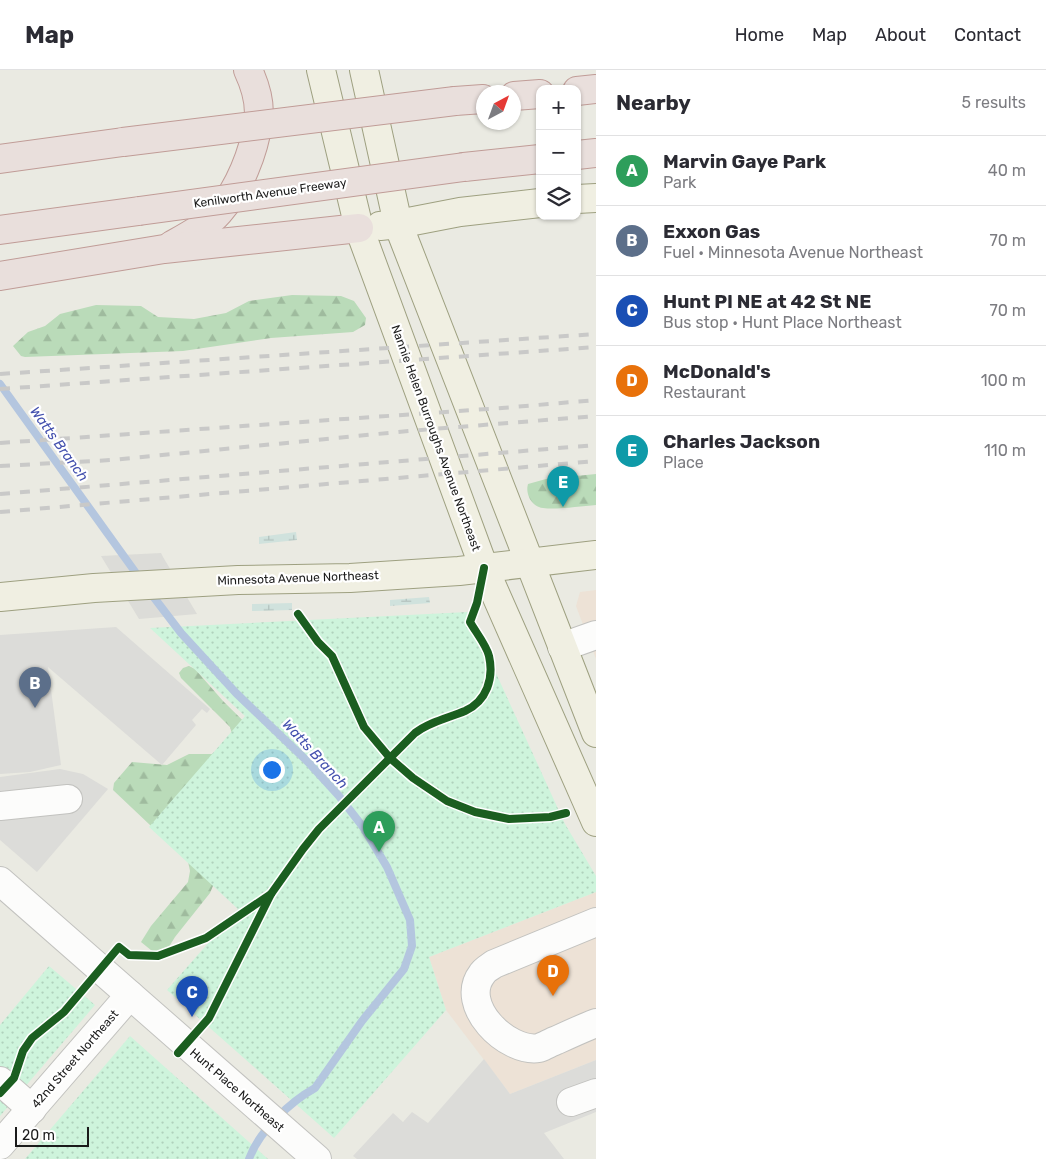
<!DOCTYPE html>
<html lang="en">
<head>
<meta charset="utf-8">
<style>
	:root { --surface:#fff; --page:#f2f2f3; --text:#2b2b33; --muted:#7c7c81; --line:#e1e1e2; --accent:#636361 }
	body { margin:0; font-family:Rubik,sans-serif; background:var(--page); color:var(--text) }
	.controls { position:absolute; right:15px; top:15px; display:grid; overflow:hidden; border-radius:10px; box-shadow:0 1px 4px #0004 }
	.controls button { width:45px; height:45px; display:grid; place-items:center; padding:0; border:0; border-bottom:1px solid var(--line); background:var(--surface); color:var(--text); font:25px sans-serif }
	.compass { position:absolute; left:476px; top:15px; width:45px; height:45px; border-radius:50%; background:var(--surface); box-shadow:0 1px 4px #0004; rotate:41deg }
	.scale { position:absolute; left:15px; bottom:12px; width:74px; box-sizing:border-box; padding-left:5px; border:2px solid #1b1b1b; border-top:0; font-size:14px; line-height:18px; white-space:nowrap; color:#1b1b1b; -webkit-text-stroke:4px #fff; paint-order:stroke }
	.you { position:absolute; left:271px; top:699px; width:18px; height:18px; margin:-12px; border:4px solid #fff; border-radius:50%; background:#1a73e8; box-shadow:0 0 0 8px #1a73e833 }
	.badge { display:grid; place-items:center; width:32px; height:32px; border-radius:50%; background:var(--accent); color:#fff; font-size:16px; font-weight:700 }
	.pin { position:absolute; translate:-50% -41px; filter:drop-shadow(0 1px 2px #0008) }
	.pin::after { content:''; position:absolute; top:26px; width:18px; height:15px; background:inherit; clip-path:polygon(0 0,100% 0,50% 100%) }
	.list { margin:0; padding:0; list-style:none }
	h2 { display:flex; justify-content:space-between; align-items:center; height:65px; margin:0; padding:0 20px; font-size:21px }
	h2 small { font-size:16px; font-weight:400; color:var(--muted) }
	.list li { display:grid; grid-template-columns:32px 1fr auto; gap:15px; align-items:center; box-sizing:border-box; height:70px; padding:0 20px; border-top:1px solid var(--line) }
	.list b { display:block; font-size:19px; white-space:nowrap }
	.list p { margin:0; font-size:16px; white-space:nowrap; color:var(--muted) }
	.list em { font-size:16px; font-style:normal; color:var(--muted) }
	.icon { flex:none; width:28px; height:28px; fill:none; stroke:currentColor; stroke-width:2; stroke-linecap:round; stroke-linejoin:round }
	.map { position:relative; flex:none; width:596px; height:1089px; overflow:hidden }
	header { display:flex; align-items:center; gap:30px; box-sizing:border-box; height:70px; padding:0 25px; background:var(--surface); border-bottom:1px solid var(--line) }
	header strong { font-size:24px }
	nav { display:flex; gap:28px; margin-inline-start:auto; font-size:18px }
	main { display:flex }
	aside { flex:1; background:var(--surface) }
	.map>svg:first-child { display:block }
</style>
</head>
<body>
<header>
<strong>Map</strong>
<nav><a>Home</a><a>Map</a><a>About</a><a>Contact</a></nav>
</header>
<main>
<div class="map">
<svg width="596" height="1089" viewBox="0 0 596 1089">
	<defs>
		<pattern id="forest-firs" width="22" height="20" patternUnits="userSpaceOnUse" patternTransform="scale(1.25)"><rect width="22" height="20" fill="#badbb9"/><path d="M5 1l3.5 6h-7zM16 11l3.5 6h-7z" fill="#9fbb9e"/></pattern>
		<pattern id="wetland-marsh" width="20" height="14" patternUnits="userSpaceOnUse" patternTransform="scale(1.25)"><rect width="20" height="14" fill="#d0e2dd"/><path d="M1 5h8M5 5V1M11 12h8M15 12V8" fill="none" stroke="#b2c1bd"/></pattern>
		<pattern id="park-dots" width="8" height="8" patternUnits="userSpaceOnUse" patternTransform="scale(1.25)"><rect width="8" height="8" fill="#cef4dc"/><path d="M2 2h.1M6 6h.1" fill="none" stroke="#b0d1bc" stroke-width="1.8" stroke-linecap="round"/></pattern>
	</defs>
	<rect width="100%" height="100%" fill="#eaeae2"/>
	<g fill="#ede2d6">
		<path d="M596,520v69l-20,-53 4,-14z"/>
		<path d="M596,822v168l-86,34 -64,-84 -17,-53z"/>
	</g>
	<g fill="url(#forest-firs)">
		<path d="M292,225l49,1 13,5 12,17 -1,7 -12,7 -82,6 -88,13 -158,6 -4,-1 -8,-10 15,-14 17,-6 15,-12 36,-9 45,1 17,11 36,2 32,-6 23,-12z"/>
		<path d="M596,404v31c-15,1 -39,5 -53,3 -11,-1 -18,-14 -15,-24l18,-5z"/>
		<path d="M189,596l6,3 28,32 82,81 -84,85 -11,26 -35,44 -8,13 -10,5 -16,-13 10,-16 37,-44 2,-11 -2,-10 -75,-71 1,-7 18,-21 35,3 22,-11h23l21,-16 -3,-11 -49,-49 -2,-5 4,-5z"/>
	</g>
	<g fill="url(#wetland-marsh)">
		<path d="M296,462l1,8 -38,4v-7z"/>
		<path d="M429,527l1,6 -40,3v-6z"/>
		<path d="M292,533v7l-40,1v-7z"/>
	</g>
	<g fill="url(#park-dots)">
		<path d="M468,542l97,212 31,52v16l-167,65 17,53 -112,128 -167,-148 71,-81 -89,-82 96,-111 -95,-88z"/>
		<path d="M49,896l46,39 -95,111v-91z"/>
		<path d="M130,966l138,123h-243z"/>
	</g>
	<g fill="#dcdcd9">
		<path d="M116,557l94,82 -3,4 -5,-4 -10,11 4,5 -34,40 -114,-98 13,98 -31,7 -30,2v-139z"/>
		<path d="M60,699l23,5 25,15 -71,83 -37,-32v-63z"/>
		<path d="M484,989l26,35 86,-34v52l-52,21 20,26h-207l-4,-3 40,-43 10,9 9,-10 16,11z"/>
	</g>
	<path fill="#dcdcd8" d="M161,483l2,4 34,57 -58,5 -38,-63z"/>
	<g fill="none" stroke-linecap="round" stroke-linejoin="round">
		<g stroke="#b4c6df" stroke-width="8">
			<path d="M0,314l141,196"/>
			<path d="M149,521l32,42 55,60 72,69 31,34 24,31 24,40 23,53 2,26 -8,23 -42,52 -47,67c-25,14 -56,43 -66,71"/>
		</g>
		<defs>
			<g id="minor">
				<path d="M562,577l34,-12"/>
				<path d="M0,736l68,-7"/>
				<path d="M0,811l317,278"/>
				<path d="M596,852l-102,42c-4,3 -10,6 -12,10 -24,31 25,79 57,74 6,-2 12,-6 18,-8 13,-6 26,-12 39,-17"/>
				<path d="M0,1011l32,28"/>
				<path d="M571,1032l25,-9"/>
				<path d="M0,1075l130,-150"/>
			</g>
			<g id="major">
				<path d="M321,0l38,158 125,340 112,254"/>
				<path d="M364,0l34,154 198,509"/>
				<path d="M577,129l19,-1"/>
				<path d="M380,156l18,-2 62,-12 80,-9"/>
				<path d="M0,527l94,-9 144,-8 112,-2 109,-7 137,-16"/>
			</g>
			<g id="highway">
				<path d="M577,21l19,-2"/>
				<path d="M514,26l26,-2"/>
				<path d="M455,31l28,-2"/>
				<path d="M577,85l19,-2"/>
				<path d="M0,89l123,-17"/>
				<path d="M464,97l76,-8"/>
				<path d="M0,160l139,-19"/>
				<path d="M172,175c16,-9 35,-19 47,-33 20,-23 35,-60 39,-90 3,-17 -3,-37 -10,-52"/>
				<path d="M0,206l164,-27 195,-21"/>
			</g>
		</defs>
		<use href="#minor" stroke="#c2c2bf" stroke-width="30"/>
		<use href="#major" stroke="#9ea080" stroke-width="30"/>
		<use href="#highway" stroke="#c09c97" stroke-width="30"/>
		<use href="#minor" stroke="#fcfcfb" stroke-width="28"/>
		<use href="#major" stroke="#f0efe2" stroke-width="28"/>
		<use href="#highway" stroke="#e9dfdc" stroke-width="28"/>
		<g stroke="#c9c9c8" stroke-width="4" stroke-dasharray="10 10" stroke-linecap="butt">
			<path d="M0,304l596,-40"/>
			<path d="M0,319l596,-42"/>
			<path d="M0,373l502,-35 94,-8"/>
			<path d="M0,396l112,-6 296,-29 188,-15"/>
			<path d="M0,424l596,-49"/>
			<path d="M0,442l596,-51"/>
		</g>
		<defs>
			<g id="highway-bridge">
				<path d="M123,72l332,-41"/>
				<path d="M139,141l325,-44"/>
			</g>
		</defs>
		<use href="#highway-bridge" stroke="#c09c97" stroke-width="30" stroke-linecap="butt"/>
		<use href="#highway-bridge" stroke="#e9dfdc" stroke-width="28"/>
		<defs>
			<g id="cycleway">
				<path d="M298,544l20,28 14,14 32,71 26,31 23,20 34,23 28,11 34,7 41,-2 16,-4"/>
				<path d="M178,983l31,-35 62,-124 32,-45 16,-20 96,-96c14,-11 33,-15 50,-22 22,-10 29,-33 24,-55 -2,-10 -14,-25 -19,-34l7,-19 7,-35"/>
				<path d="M0,1023l14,-15 9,-27 9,-13 32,-26 55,-65 10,8 29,1 48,-18 65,-44"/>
			</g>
		</defs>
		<use href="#cycleway" stroke="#fff" stroke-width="11"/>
		<use href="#cycleway" stroke="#1b5e20" stroke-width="8"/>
	</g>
	<g text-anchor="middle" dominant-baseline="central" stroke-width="4.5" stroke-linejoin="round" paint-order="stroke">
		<g font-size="12" fill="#1b1b1b" stroke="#fff">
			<text transform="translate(270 123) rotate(-8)">Kenilworth Avenue Freeway</text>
			<text transform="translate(436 368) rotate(70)">Nannie Helen Burroughs Avenue Northeast</text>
			<text transform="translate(298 508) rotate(-2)">Minnesota Avenue Northeast</text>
			<text transform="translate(75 989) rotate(-49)">42nd Street Northeast</text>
			<text transform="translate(237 1020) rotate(41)">Hunt Place Northeast</text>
		</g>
		<g font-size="14" font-style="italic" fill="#4451ae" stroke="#fff">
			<text transform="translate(59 374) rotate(54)">Watts Branch</text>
			<text transform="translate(315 684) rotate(47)">Watts Branch</text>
		</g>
	</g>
</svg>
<div class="controls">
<button>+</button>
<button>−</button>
<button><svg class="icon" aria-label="layers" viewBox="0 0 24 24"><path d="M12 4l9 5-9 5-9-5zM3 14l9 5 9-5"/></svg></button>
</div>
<svg class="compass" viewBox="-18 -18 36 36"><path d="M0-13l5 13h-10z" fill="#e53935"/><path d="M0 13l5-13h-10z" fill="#7c7c81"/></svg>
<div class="scale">20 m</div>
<div class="you"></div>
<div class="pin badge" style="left:379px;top:782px;background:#2e9e5b">A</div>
<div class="pin badge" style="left:35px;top:638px;background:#5c6f8a">B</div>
<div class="pin badge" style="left:192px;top:947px;background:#1a4fb4">C</div>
<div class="pin badge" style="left:553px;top:926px;background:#e8710a">D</div>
<div class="pin badge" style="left:563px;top:437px;background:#0f9aa8">E</div>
</div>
<aside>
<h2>Nearby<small>5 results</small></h2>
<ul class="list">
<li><span class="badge" style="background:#2e9e5b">A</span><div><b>Marvin Gaye Park</b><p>Park</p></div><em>40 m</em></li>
<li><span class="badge" style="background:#5c6f8a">B</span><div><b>Exxon Gas</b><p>Fuel · Minnesota Avenue Northeast</p></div><em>70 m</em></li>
<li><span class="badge" style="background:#1a4fb4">C</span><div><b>Hunt Pl NE at 42 St NE</b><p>Bus stop · Hunt Place Northeast</p></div><em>70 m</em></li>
<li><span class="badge" style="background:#e8710a">D</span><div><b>McDonald's</b><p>Restaurant</p></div><em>100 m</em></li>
<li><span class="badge" style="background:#0f9aa8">E</span><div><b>Charles Jackson</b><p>Place</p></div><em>110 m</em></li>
</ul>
</aside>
</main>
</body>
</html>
